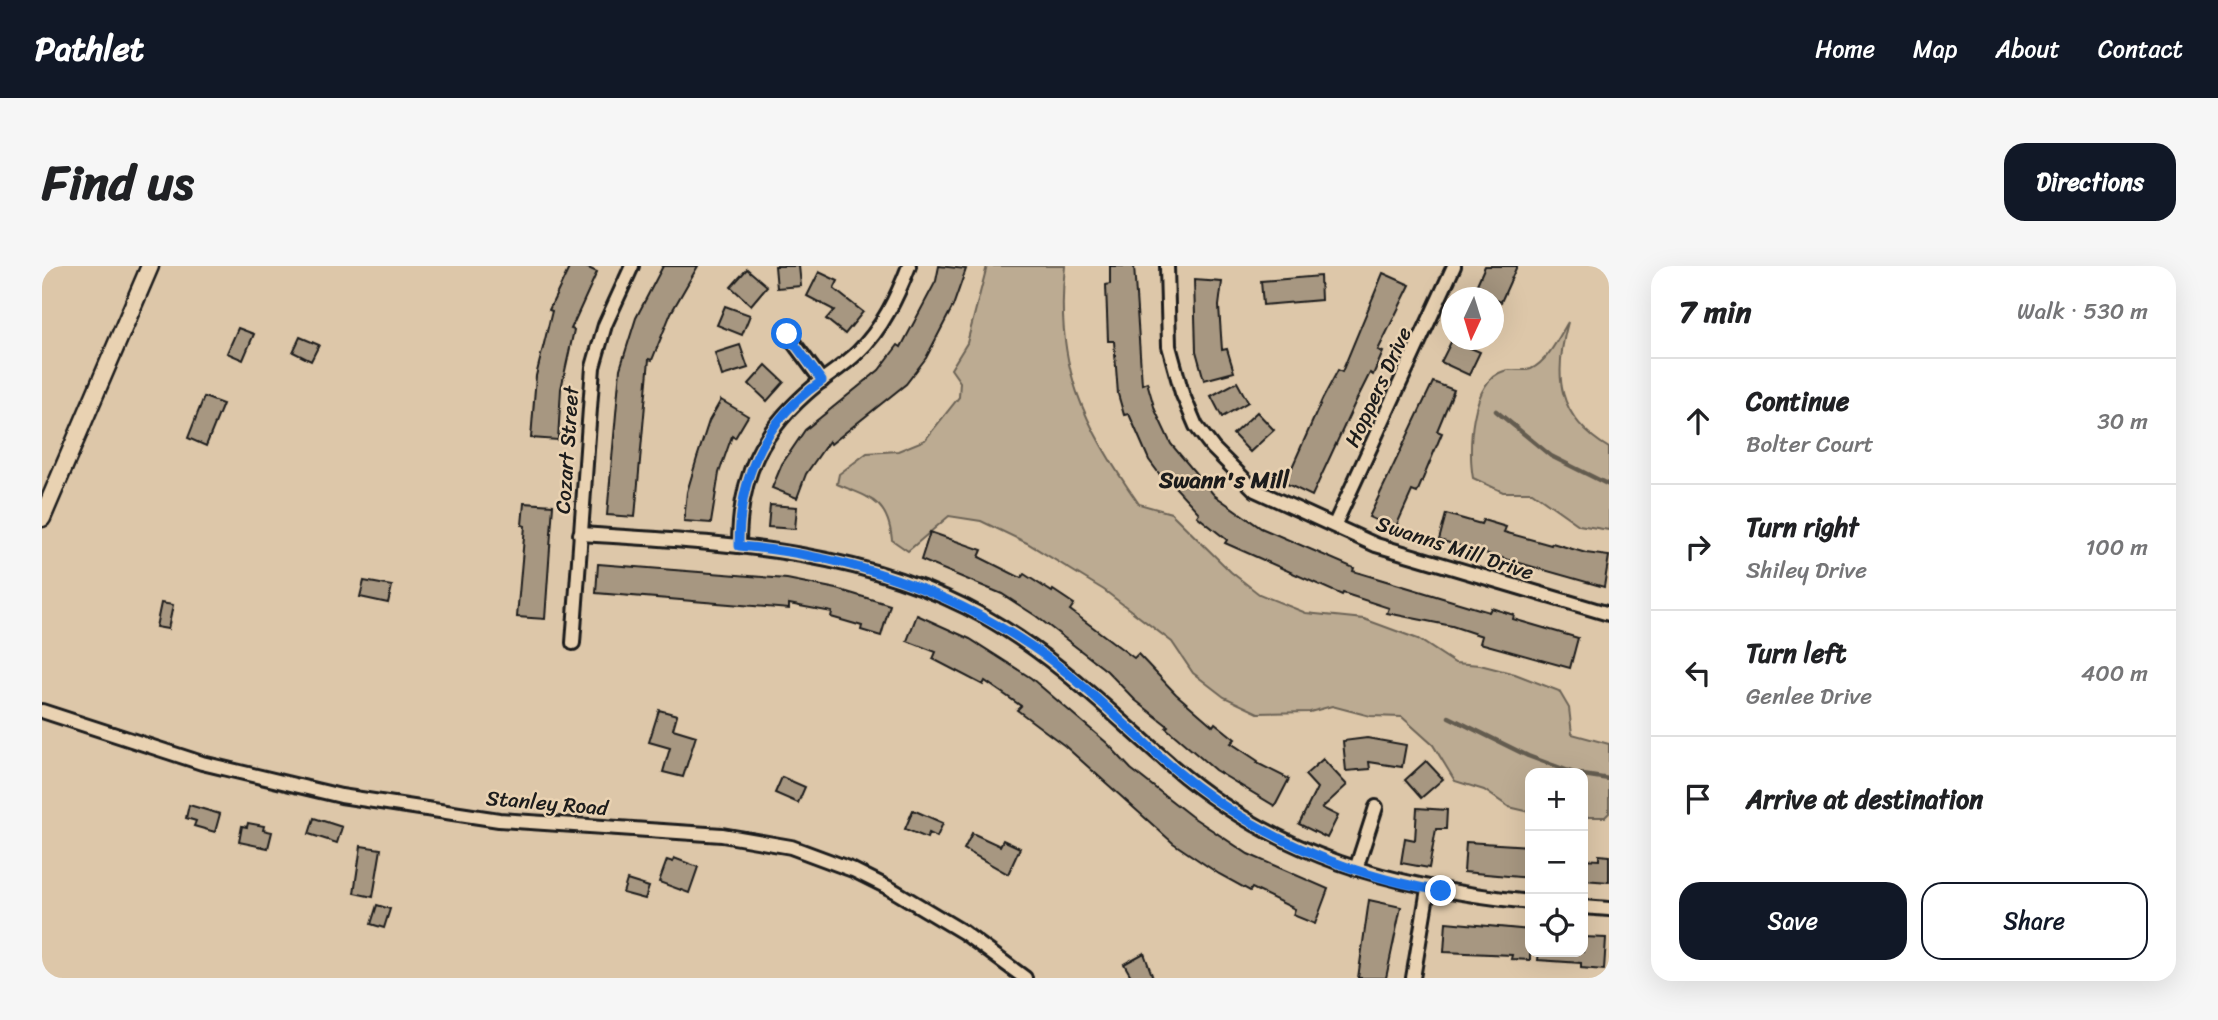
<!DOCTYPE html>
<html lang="en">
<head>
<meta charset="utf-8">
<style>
	:root { --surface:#fff; --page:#f6f6f6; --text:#202124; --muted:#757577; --line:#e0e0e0; --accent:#111827 }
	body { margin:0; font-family:Sriracha,sans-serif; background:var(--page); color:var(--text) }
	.controls { position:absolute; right:21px; bottom:21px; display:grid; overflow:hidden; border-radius:14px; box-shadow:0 7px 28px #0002 }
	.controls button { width:63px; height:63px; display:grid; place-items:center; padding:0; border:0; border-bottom:2px solid var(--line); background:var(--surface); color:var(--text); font:35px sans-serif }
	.compass { position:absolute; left:1399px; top:21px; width:63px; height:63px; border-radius:50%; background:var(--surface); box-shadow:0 7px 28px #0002; rotate:184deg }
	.stop { position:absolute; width:21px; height:21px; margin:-16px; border:5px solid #1a73e8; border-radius:50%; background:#fff }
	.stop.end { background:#1a73e8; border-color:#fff; box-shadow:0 2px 7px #0008 }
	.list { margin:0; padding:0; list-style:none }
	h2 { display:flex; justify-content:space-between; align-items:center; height:91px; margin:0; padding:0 28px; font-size:30px }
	h2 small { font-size:23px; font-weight:400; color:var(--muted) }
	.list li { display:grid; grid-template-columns:46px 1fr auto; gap:21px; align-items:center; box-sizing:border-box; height:126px; padding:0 28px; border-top:2px solid var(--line) }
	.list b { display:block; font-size:26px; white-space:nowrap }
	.list p { margin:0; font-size:23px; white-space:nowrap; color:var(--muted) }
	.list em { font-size:23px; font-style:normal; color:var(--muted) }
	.actions { display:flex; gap:14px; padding:21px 28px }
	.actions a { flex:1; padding:16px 0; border:2px solid var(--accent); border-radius:21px; text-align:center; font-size:24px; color:var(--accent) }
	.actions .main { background:var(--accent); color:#fff }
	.icon { flex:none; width:38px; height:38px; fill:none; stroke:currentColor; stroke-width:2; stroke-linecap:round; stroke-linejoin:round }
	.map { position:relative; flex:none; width:1567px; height:712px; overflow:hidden; border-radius:21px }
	header { display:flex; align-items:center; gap:42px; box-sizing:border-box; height:98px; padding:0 35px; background:var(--accent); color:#fff }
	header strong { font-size:33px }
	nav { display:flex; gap:38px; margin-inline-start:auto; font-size:24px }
	.intro { display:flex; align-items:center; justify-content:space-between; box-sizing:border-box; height:168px; padding:0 42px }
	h1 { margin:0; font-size:49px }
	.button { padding:18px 32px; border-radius:21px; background:var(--accent); color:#fff; font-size:24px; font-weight:700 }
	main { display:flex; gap:42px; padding:0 42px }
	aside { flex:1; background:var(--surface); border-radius:21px; box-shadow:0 7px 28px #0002 }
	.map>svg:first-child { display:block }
</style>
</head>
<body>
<header>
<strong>Pathlet</strong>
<nav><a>Home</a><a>Map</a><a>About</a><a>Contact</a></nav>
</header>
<div class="intro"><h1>Find us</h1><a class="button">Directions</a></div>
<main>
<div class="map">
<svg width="1567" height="712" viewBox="0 0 1567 712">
	<rect width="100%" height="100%" fill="#ddc7a9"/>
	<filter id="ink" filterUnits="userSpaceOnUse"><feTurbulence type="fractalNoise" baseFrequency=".0143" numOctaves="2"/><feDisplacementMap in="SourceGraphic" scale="14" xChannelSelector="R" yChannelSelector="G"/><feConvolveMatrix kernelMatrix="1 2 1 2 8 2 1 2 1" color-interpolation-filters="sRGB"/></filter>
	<g filter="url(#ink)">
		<g fill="#bcab92" stroke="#6c6457" stroke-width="2">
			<path d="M945,0h78c-11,99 18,158 74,238l32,9 60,59 28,22 47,19 58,6 54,20 37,24 25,2 35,9 44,17 10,17 3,26 37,10v69l-4,4h-22v-44h-53v39l-21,-5 -25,-17 -29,-9 -22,-36 -31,-28 -32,-1 -38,-10 -22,6 -52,1 -34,-16 -31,-24 -21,-31 -68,-52 -77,-47 -46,-22 -32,-5 -41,35 -16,-11c-4,-40 -22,-42 -55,-56l2,-10 28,-21 31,-2 27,-11 34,-43 1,-15 -9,-13 16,-26z"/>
			<path d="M1526,56c-15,55 -11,95 41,126v82l-30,-5 -47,-33h-29l-30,-14c-5,-27 -3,-97 31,-107 8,-3 19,1 27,-2 17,-8 28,-32 37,-47z"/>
		</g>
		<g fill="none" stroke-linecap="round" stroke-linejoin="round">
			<g stroke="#645b50" stroke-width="4.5">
				<path d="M1454,145l55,45 58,29"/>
				<path d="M1407,451l79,39 46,17"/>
				<path d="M1541,509l26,4"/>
			</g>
		</g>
		<g fill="#a79781" stroke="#1c1c1c" stroke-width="2">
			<path d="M528,0h14l13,6 -26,57 3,1 -13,59 -3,51 -27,-2 5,-62 16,-65 -3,-1z"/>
			<path d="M621,0h35l-27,47 -19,47 -3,-1 -14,158 -28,-2 13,-146 16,-51z"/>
			<path d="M733,0h24l2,20 -24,2z"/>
			<path d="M897,0l27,3 -13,37 -27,52 -20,26 -75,60 -2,-3 -23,33 -9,24 -25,-10 10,-24 23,-34 74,-60 19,-25 3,2 35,-66z"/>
			<path d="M1068,0h24l8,118 5,-2 8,28 16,34 43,51 47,33 93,40 -1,3 136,41 2,-4 23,7 -1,4 65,19 -8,30 -90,-25 2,-7 -30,-10 -65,-13 2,-5 -46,-15 -1,2 -117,-52 2,-3 -30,-24 2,-3 -33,-36 -3,2 -14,-19 -20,-46 -5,1 -6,-21 -4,-53h-6l-2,-56 4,-1z"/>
			<path d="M1443,0h32l-16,36 -27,-11z"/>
			<path d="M705,3l20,17 -16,19 -20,-18z"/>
			<path d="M777,6l19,9 -4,8 29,23 -18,22 -19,-15 8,-9 -27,-14z"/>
			<path d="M1341,7l27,12 -32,65 5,2 -10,23 -3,-2 -16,32 -42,91 -27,-13 37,-83 16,-30 4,2z"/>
			<path d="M1278,10l1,24 -58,5 -2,-24z"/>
			<path d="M1152,14l28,2 -3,24 3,44 5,-1 7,23 -30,8 -8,-29z"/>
			<path d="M683,40l25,9 -8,20 -25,-10z"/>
			<path d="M196,62l16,6 -11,26 -16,-7z"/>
			<path d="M258,71l19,8 -8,16 -18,-9z"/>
			<path d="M1410,74l28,12 -11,23 -28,-13z"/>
			<path d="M698,79l8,23 -26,8 -7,-23z"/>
			<path d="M724,99l18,17 -17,19 -18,-17z"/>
			<path d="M1195,116l11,20 -26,15 -11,-21z"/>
			<path d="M1391,116l21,8 -17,41 5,2 -25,60 -5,-2 -17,38 -26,-12z"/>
			<path d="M162,131l19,7 -17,42 -18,-8z"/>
			<path d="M679,134l27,16 -13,22 -3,-2 -13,37 -8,50 -27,-2 3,-29 10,-34 12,-37z"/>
			<path d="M1215,146l17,18 -24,22 -17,-18z"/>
			<path d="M482,237l29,2 -8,114 -28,-2 8,-91 -3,-1z"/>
			<path d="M728,239l27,2 -2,22 -27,-2z"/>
			<path d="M1404,248l35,10 2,-4 23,7 -2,5 47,13 1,-2 34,10 23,3 -5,31 -165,-47z"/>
			<path d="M888,266l52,18 -3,7 42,21 3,-4 28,18 1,-2 21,14 -4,6 64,48 4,-4 38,40 37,32 2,-3 20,16 -4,4 27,18 -1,2 32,16 -14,27 -60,-36 -49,-42 2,-2 -33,-26 -28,-29 -71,-55 -34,-22 -81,-34z"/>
			<path d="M556,298l189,15 50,10 53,16 -9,31 -20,-6 1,-4 -31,-9 1,-5 -43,-8v5l-193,-16z"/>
			<path d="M322,315l28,5 -4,17 -28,-6z"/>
			<path d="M119,337l12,2 -5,24 -12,-2z"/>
			<path d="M875,349l53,24 61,39 76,65 24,26 60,47 57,38 80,35 -13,35 -22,-9 2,-6 -43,-21 -2,3 -31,-17 -46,-31 -108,-97 -48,-36 4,-4 -36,-25 -2,4 -50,-26 3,-7 -29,-11z"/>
			<path d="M617,444l18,5 -4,14 23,7 -13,41 -20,-5 7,-24 -21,-6z"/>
			<path d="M1325,472l39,7 -4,22 -33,-5 1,7 -24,2 -3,-30z"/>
			<path d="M1281,493l24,26 -25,23 16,8 -11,22 -28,-14 18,-36 -12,-13z"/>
			<path d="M1384,495l17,18 -22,19 -16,-18z"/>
			<path d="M740,511l23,10 -7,16 -23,-10z"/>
			<path d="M147,539l31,9 -5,18 -21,-6 2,-5 -10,-3z"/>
			<path d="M1375,542l30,2 -1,19h-10l-7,39 -28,-5 4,-25 10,2z"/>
			<path d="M871,544l30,13 -6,14 -8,-4 -2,5 -22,-9z"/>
			<path d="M272,552l28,9 -5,16 -28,-9z"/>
			<path d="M206,557l16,3 -1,4 9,2 -4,16 -29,-6 3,-16 5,1z"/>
			<path d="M930,567l28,13 3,-6 17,8 -12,26 -44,-25z"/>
			<path d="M1424,576l64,4v32l-66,-6z"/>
			<path d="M319,580l20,3 -8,48 -19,-4z"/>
			<path d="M1557,589l10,1v26l-26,-2v-21l16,1z"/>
			<path d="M632,592l24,9 -9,26 -30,-11 8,-22 6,2z"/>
			<path d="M585,614l22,7 -4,12 -22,-6z"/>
			<path d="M1327,634l32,7 -15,71h-28z"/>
			<path d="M335,639l13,4 -6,19 -13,-4z"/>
			<path d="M1404,656l84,8v30l-19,-1 1,-4 -68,-3z"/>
			<path d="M1541,671l23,1 -2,32 -23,-2v-5l-43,-3 1,-8h44z"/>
			<path d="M1102,687l9,25h-21l-8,-14z"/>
		</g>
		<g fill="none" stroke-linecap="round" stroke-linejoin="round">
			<defs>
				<g id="minor">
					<path d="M1125,0l2,80 13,47 14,33 17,22 42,42 121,55 233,69"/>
					<path d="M745,68l35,47"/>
					<path d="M1293,258l119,-258"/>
					<path d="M538,268c139,9 280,13 405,83 71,40 126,96 186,148 106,92 223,123 359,137"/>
					<path d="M697,280c0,-70 22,-116 77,-161 14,-11 29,-20 42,-33 24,-23 39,-55 51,-86"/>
					<path d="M531,377l20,-276 12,-42 27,-59"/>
					<path d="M0,445l160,52 139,33 158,24 223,15 69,12 62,23 38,19 72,43 62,46"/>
					<path d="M1314,603l20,-62"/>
					<path d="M1541,641l26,2"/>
					<path d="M1371,712l15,-89"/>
				</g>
				<path id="tertiary" d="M0,252l108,-252"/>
			</defs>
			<use href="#minor" stroke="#1c1c1c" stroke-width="18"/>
			<use href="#tertiary" stroke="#1c1c1c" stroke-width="21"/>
			<use href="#minor" stroke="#e9d2b2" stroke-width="12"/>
			<use href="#tertiary" stroke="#e9d2b2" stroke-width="16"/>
		</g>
	</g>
	<g fill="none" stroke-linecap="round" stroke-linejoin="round" filter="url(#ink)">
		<path stroke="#1a73e8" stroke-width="9" d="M745,68l35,47c-58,39 -83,96 -83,165 105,9 203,41 292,100 51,34 93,80 140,120 76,65 172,109 270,125"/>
	</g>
	<g text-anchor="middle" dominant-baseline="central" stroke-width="5" stroke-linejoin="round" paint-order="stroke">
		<g font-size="21" fill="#1c1c1c" stroke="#e9d2b2">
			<text transform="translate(1336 121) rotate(-65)">Hoppers Drive</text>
			<text transform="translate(525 184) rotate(-86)">Cozart Street</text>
			<text transform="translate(1413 282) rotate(18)">Swanns Mill Drive</text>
			<text transform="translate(505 537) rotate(5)">Stanley Road</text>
		</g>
		<g font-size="23" font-weight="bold" fill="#1c1c1c" stroke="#e9d2b2">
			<text x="1182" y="214">Swann's Mill</text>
		</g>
	</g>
</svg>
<div class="controls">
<button>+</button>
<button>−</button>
<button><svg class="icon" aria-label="locate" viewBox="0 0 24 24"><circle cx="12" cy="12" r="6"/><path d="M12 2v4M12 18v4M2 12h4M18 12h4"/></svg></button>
</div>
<svg class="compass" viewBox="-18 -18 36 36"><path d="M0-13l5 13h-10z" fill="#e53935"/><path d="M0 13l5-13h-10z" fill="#757577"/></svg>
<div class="stop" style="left:745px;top:68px"></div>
<div class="stop end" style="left:1399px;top:625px"></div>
</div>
<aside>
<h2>7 min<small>Walk · 530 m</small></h2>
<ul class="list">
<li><svg class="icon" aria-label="ahead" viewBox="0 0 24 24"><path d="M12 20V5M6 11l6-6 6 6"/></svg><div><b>Continue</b><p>Bolter Court</p></div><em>30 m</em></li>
<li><svg class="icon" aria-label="right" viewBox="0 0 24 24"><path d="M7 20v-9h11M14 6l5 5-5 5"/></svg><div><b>Turn right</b><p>Shiley Drive</p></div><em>100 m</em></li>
<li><svg class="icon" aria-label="left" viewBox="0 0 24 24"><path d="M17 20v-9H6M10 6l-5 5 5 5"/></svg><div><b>Turn left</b><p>Genlee Drive</p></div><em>400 m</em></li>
<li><svg class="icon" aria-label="arrive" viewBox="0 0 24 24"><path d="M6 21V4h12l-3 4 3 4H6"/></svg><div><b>Arrive at destination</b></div></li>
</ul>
<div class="actions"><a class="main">Save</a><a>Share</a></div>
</aside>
</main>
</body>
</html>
